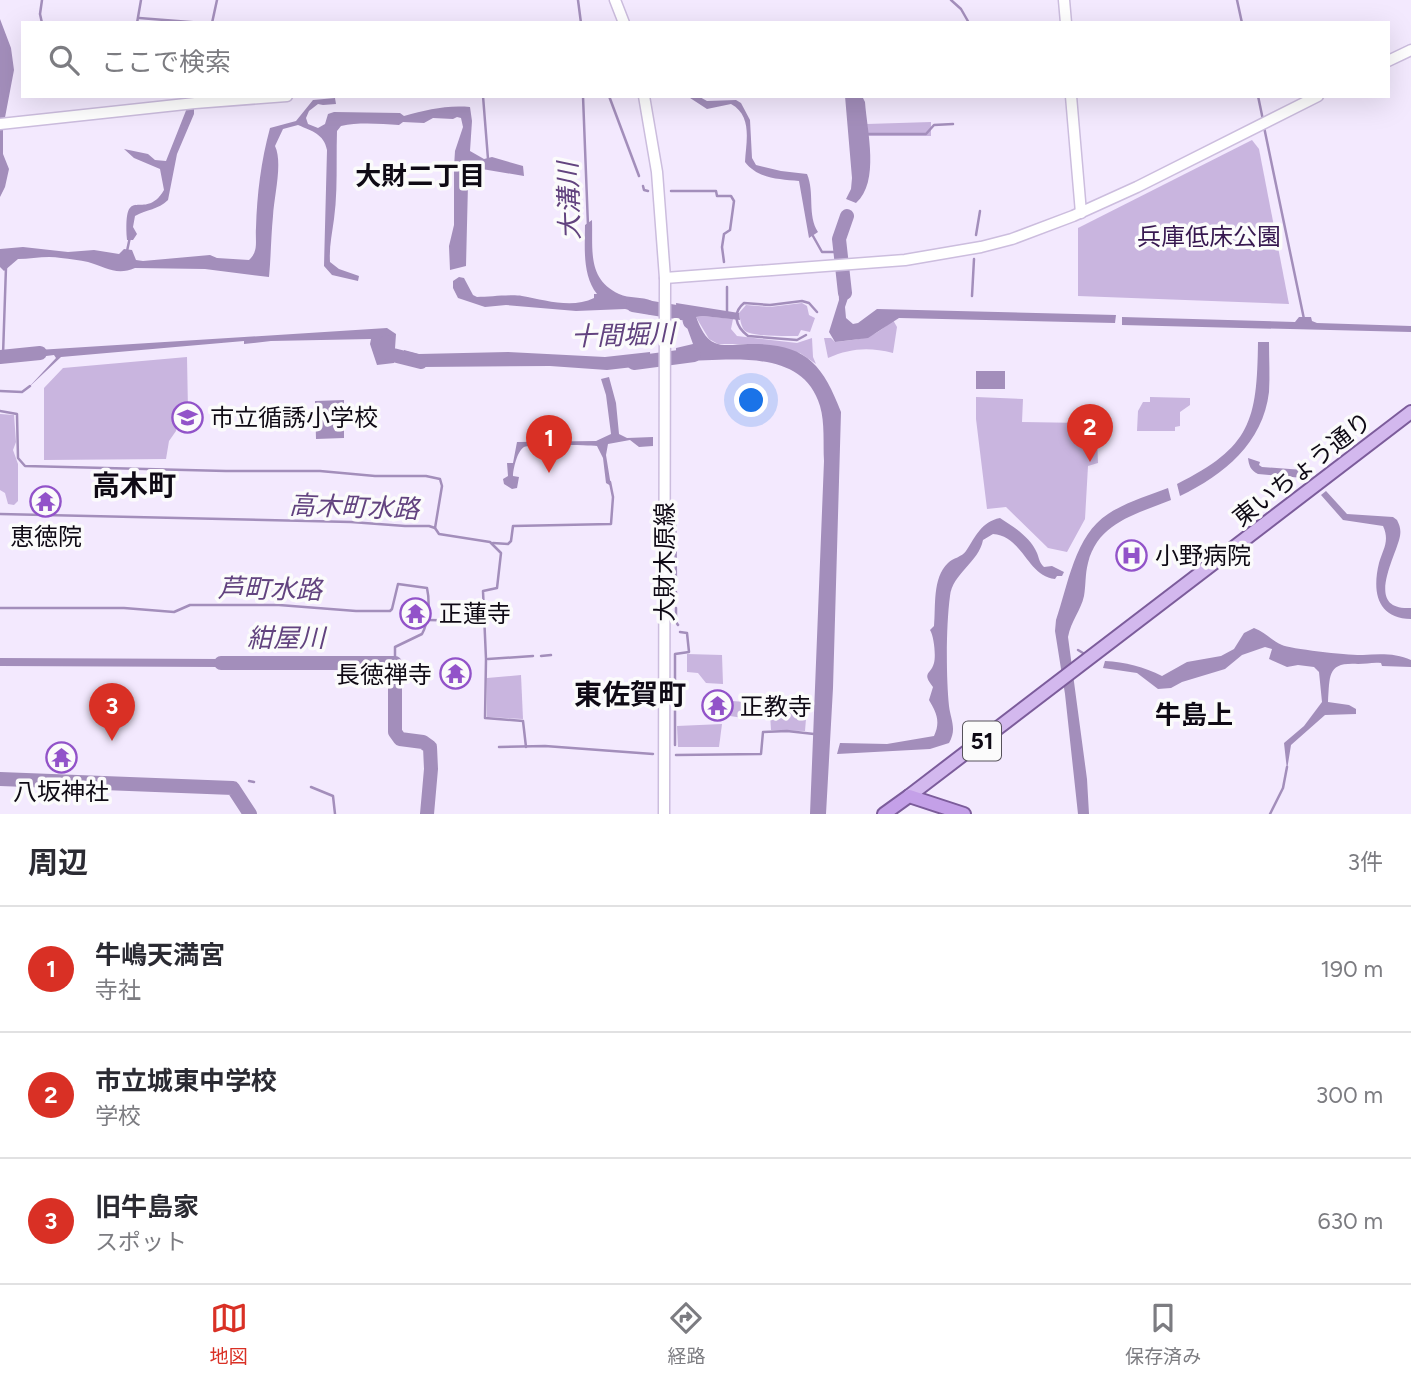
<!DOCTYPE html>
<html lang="ja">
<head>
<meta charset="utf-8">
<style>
	:root { --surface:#fff; --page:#f2f2f3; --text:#2b2b33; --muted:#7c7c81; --line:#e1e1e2; --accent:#d93025 }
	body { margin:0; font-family:Figtree,"Noto Sans JP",sans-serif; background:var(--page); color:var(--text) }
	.you { position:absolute; left:752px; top:401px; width:24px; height:24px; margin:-18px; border:5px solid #fff; border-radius:50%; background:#1a73e8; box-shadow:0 0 0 10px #1a73e833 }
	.badge { display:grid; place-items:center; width:46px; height:46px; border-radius:50%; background:var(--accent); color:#fff; font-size:23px; font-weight:700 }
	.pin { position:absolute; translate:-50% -58px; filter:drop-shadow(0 2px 4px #0008) }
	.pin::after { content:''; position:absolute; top:37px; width:24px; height:21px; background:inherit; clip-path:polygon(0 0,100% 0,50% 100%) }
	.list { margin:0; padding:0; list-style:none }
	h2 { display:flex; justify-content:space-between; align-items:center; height:91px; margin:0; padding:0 28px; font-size:30px }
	h2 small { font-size:23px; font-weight:400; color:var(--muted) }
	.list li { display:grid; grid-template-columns:46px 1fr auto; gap:21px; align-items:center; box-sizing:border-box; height:126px; padding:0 28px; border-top:2px solid var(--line) }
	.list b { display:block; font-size:26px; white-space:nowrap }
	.list p { margin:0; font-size:23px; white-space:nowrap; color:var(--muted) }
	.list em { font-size:23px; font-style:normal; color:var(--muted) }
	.icon { flex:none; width:38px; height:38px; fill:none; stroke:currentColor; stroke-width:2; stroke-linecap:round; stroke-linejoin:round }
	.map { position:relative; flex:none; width:1411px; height:814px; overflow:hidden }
	.search { position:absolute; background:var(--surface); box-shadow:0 7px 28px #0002; left:21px; right:21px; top:21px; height:77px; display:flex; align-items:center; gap:18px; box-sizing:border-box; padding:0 24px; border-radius:0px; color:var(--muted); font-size:26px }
	.sheet { height:469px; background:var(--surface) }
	nav { display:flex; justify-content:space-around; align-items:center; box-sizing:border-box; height:98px; border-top:2px solid var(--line); background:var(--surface); font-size:19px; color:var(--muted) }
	nav a { display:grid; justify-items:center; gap:4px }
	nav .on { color:var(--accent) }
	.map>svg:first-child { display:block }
</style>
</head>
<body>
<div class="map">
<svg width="1411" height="814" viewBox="0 0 1411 814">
	<rect width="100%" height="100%" fill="#f3e9fe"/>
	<g fill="#c9b5df">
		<path d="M931,122v14h-63l-1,-12z"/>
		<path d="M1252,140l7,9 30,155 -211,-8v-68z"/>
		<path d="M802,303l5,3 2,9 6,3 -5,14 -9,-2 -3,6c-10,0 -48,1 -54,-6 -3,-4 -4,-12 -5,-17l7,-8 24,2z"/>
		<path d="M703,316l30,3 -2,10 6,7 60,7 15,-5 1,19 3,7 -16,-11 -50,-9h-32l-9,-5 -13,-22z"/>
		<path d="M893,320l4,7 -4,26c-24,-6 -42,-5 -65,5l-4,-20h7l4,4c26,-3 38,-3 58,-22z"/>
		<path d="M187,357l1,54 -10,3 -2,17 -7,10 -3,18 -122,1v-72l19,-20z"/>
		<path d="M976,397l47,2 -1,23 63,1 12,16 1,24 -10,3 -3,53 -18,33 -19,-4 -42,-41 -19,2 -11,-90z"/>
		<path d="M1150,397l40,1v7l-10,7v14l-5,1v4h-38l1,-20 5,-9h7z"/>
		<path d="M0,414l14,1 2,27 -3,8 5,14v37l-4,4 -6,-1 -3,-11 -5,-3z"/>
		<path d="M687,654l35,1 1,29 -17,-1 -8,-10 -11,-1z"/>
		<path d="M521,675l2,44 -36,-2v-39z"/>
		<path d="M732,701l75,5 -2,25 -34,-1 -1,-16 -25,-3 -2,7 -13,-2z"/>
		<path d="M722,724l-3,23h-41l-1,-21z"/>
	</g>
	<g fill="#a38ebb">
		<path d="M0,19l11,29 3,22 -11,58v26l6,15 -4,18 -5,10z"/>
		<path d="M687,96h11l9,5 29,-1 5,3 9,17 2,38 4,7 25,6 26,3c8,19 0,41 11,58l-9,6 -10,-57c-20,-2 -41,-2 -54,-19 1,-20 8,-46 -14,-58l-24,5z"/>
		<path d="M845,96h17l3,6c2,29 15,80 -9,101l-10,-4 5,-10 1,-11z"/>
		<path d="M335,98l1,6 -13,1 -5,-1 -9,7 -3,7 2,6 10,4 7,-4 3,-10 6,-2 66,1 4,3c23,-6 41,-11 66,-9l2,14 -2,30 14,8 8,-2 31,9 1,10 -48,-8 -8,16 -2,82 -16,4 -1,-24 5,-21v-58l1,-16 8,-24 -2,-9 -4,-1 -4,2 -20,-1 -9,5 -21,-1 -4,3c-18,-1 -40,-3 -58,1l-4,5c-1,29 1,59 -3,88 -2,15 -5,28 -4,43l9,7 20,7 -1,5 -26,-6 -8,-9 3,-116c-3,-16 -15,-19 -29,-25l-15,4 -8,17c8,17 -1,50 -2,70 -2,20 -2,40 -4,61l-64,-8 -70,-1c-19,8 -29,-1 -47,-6 -8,-2 -18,-3 -27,-4 -14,-3 -29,1 -43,1l-14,12 -4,-4v-18l23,-2 45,5 26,-2 25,4 5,-5 8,1 4,10 7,1 67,-6 7,3 32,2c10,-9 6,-19 7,-32 1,-34 5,-67 14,-100l26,-7 17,-21z"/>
		<path d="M187,108h7v6l-17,40 -9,46c-10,10 -21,9 -33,16l-2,11 4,7 -4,6h-6c-4,-61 17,-16 37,-50l-4,-21 -26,-11 -10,-9 24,5 7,6 11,1z"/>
		<path d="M592,220c1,30 -5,59 27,74 10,5 23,2 33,7v14l-27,-6 -49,2 -70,-6 -21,2 -27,-9 -5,-10v-7l6,-4 5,1 9,17 4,2c13,0 34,-3 45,-1 23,4 50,13 72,2v-4h3c-15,-19 -12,-47 -12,-69z"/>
		<path d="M845,275l4,20 -4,12 1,11 7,6 5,-1 19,-14 239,6 -1,8 -216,-5 -31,20 -33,4 -6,-10 10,-32 -1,-24z"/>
		<path d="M676,303l63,10 1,7 -37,-4 -7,1c4,10 9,22 19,26 9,4 23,1 33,1 56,-1 74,18 93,68l-8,276 -7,126h-16l14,-353c-1,-18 1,-38 -4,-55 -18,-61 -96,-44 -144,-45v-13l17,-4 -9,-25 -7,-3z"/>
		<path d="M1122,317l173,5 4,-5h12l1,4 5,2 94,3v6l-289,-7z"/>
		<path d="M387,328l9,6 -2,29 -17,2 -7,-21 1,-5 -100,2 -27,3v-3l-183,16 -33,31 28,-30 -2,-3 -31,4 -1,-8z"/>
		<path d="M1258,342h11c0,17 1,34 0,50 -6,51 -45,83 -89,104l-3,-12c74,-37 80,-63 81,-142z"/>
		<path d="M404,350l15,4 89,-2 97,5 45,-5 1,13 -44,5 -57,-4 -129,1 -13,-2 -5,-3z"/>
		<rect x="976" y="371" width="29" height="18"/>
		<path d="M609,377l7,26 3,31 8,4 26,-1v9l-14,1 -9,-7 -22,4 -2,11 5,31 -5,-3 -3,-25 -6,-12c-8,-1 -67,-2 -73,1 -7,4 -11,23 -11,29l6,1 -2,11 -5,1 -8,-5 -1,-5 5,-3 -1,-13h6l4,-21 79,-1 15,-7 -5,-39 -5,-16z"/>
		<path d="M344,400v38l-28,1 -1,-38z"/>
		<path d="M1248,458l12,4 -1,3 3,2 41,3 8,6 -5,5 -3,-3 -45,-4c-8,-4 -9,-9 -10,-16z"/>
		<path d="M1168,488l3,12c-34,14 -73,22 -83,63 -3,11 -2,22 -4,33 -3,14 -13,25 -16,41l19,142 2,35h-11l-13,-120 -10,-63 1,-11c12,-35 19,-85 52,-106 18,-12 40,-18 60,-26z"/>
		<path d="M1326,491l21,23 46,3 4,3c3,6 4,10 3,16 -4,21 -37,75 11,72v11c-34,-1 -39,-27 -32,-56 4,-14 11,-22 4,-37l-40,-6 -22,-25z"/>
		<path d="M1000,518c14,9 30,19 37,35 2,5 2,9 7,14l8,-1 12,6 -2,4h-5l-2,3c-28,-3 -32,-43 -62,-45l-10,6c-4,22 -31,34 -33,56 -4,30 -4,80 -1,110 2,15 8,23 0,37l-19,6 -93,5 3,-11 47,1 47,-8c7,-15 2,-24 -5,-36l4,-13c-12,-15 -2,-12 1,-24 2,-7 0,-27 -4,-33l4,-4c2,-19 -2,-48 14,-63 5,-5 14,-6 18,-12 10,-15 15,-29 34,-33z"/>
		<path d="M1254,628c11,4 18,13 28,17 8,4 72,11 81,10 16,-1 33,-2 48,5v7l-29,-1 -1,-3c-8,-1 -15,1 -23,1 -31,-2 -28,11 -30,38l21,3 7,4v5l-31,1 -34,30 -4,25 -3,-27 20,-17 18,-24 -3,-30 -5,-5 -16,-2 -11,2 -18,-8 3,-10 -7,-2 -23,8 -17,14 -43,13 -11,6 -13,1 -21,-16 -34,-5 2,-7c20,1 39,6 57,15l25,-14 34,-6 13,-7 10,-16z"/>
	</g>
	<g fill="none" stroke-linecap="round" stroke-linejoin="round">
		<g stroke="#a38ebb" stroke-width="2.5">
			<path d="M42,0l-2,14 2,9"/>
			<path d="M578,0l3,23"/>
			<path d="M951,0l10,9 8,14"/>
			<path d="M1237,0l5,23"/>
			<path d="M139,18l64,5"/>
			<path d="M137,23l4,-23"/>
			<path d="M212,23l5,-23"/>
			<path d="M483,96l5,63"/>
			<path d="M583,96l5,130"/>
			<path d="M609,96l30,80"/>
			<path d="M1258,96l5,24"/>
			<path d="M1264,127l40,192"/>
			<path d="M866,134h60l8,-9 19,-1"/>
			<path d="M643,186l1,4 4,1"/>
			<path d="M671,191h45l1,5h14l3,5 -4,29 -6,4 -2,13 2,15"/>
			<path d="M976,235l4,-24"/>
			<path d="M813,236l9,16h17"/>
			<path d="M127,251l3,-14"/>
			<path d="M972,296l2,-37"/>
			<path d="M727,315v-28"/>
			<path d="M806,335l-9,5 -49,-4c-13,-10 -16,-23 -4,-33l26,2 32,-4 7,2 8,9"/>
			<path d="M3,355l3,-88"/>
			<path d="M0,391l22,1 8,-6"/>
			<path d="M0,411l17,3 1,44 7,8 201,5h94l55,5h51l14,3 2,7 -7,42"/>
			<path d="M675,508l1,76"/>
			<path d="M0,514l351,8 54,4h24l6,2 4,6 51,8 11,11 -4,35 -14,3 3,68 -1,59 38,3 3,26"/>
			<path d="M493,543l15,1 3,-3 2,-15 98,-2 2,-27 -3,-15"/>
			<path d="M676,592v10"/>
			<path d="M0,608h124l50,4 16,-7h89l77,6h34l2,-2 6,-25 29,4c3,14 2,33 -5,46l-27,13v16"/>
			<path d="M676,608v9"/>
			<path d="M427,620l56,1"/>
			<path d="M676,622l2,3"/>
			<path d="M1078,650l5,3"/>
			<path d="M541,656l10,-1"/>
			<path d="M488,659l45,-3"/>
			<path d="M675,745v-91l14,-2 -2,-19 -7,-1"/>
			<path d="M499,747l46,-1 108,8"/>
			<path d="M676,755l85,-1 2,-22 24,-1 27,3"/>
			<path d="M249,781l5,1"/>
			<path d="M311,787l22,9 2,18"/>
			<path d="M233,788l3,-4"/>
			<path d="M1270,814l13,-26 4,-21"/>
		</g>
		<path stroke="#a38ebb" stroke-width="8" d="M0,662l221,1"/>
		<g stroke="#a38ebb" stroke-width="14">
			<path d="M845,293l-6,-54 8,-23"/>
			<path d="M633,305l55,9 2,8"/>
			<path d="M386,342l3,12 32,8"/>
			<path d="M0,357l40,-4"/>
			<path d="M634,363l60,-8"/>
			<path d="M221,663h174v69l5,7 23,3 7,5 1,22 -4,45"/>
			<path d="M0,779l233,9 17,26"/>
		</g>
		<defs>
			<g id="tertiary">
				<path d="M615,0l9,23"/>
				<path d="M1064,0l2,23"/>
				<path d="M1388,61l23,-11"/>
				<path d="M644,96l13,76 8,106 -1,536"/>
				<path d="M1071,96l10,117"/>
				<path d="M0,124l195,-21 92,-7"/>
				<path d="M665,278l240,-18 76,-13 31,-8 61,-23 64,-29 181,-91"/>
			</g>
			<path id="primary" d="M909,796l502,-384"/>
			<path id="trunk" d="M884,814l25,-18 55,18"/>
		</defs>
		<use href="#tertiary" stroke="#ccbdde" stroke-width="13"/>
		<use href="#primary" stroke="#7c5c9b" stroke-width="16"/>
		<use href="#trunk" stroke="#7c5c9b" stroke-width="16"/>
		<use href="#tertiary" stroke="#fff" stroke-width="10"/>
		<use href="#primary" stroke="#d3b8ee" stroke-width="12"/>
		<use href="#trunk" stroke="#c4a0e8" stroke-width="12"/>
	</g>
	<defs>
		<symbol id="school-ring" viewBox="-11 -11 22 22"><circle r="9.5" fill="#fbfbfb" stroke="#9253c9" stroke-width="1.5"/><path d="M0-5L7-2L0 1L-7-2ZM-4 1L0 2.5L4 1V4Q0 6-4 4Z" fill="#9253c9"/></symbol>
		<symbol id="temple-ring" viewBox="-11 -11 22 22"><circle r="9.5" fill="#fbfbfb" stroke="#9253c9" stroke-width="1.5"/><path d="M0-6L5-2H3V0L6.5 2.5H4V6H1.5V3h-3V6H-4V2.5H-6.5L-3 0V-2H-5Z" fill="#9253c9"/></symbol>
		<symbol id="hospital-ring" viewBox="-11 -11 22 22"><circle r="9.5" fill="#fbfbfb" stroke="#9253c9" stroke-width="1.5"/><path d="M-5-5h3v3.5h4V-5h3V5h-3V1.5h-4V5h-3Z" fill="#9253c9"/></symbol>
	</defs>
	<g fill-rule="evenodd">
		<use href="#school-ring" x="170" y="400" width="35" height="35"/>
		<use href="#temple-ring" x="28" y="484" width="35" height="35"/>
		<use href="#hospital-ring" x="1114" y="538" width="35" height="35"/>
		<use href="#temple-ring" x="398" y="596" width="35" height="35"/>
		<use href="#temple-ring" x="438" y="656" width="35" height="35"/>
		<use href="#temple-ring" x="700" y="688" width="35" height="35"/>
		<use href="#temple-ring" x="44" y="740" width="35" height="35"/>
	</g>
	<g text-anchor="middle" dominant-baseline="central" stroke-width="7" stroke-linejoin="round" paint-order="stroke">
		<rect fill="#fbfbfb" stroke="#56525a" stroke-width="2" x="963" y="721.5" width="38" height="39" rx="5"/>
		<g font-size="23" font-weight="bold" fill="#0f0a15">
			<text x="982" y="741">51</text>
		</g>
		<g font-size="24" fill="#371850" stroke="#fbfbfb">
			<text x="1209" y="236">兵庫低床公園</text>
		</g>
		<g font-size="24" fill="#0f0a15" stroke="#fbfbfb" text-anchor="start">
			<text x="210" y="417">市立循誘小学校</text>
			<text x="46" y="536" text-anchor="middle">恵徳院</text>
			<text x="1155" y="555">小野病院</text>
			<text x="439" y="613">正蓮寺</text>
			<text x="432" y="674" text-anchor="end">長徳禅寺</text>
			<text x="740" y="706">正教寺</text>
			<text x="61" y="791" text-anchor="middle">八坂神社</text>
		</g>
		<g font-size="24" fill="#0f0a15" stroke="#fbfbfb">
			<text transform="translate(1302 469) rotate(-38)">東いちょう通り</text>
			<text transform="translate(664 562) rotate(-90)">大財木原線</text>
		</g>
		<g font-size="26" font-weight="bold" fill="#0f0a15" stroke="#fbfbfb">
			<text x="420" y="176">大財二丁目</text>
			<text x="1194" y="715">牛島上</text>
		</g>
		<g font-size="26" font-style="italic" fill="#62437f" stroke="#fbfbfb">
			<text transform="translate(569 201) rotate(-92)">大溝川</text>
			<text transform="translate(623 335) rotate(-2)">十間堀川</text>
			<text transform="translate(354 507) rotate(2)">高木町水路</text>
			<text transform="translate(270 589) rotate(1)">芦町水路</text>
			<text x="286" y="638">紺屋川</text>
		</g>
		<g font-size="28" font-weight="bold" fill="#0f0a15" stroke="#fbfbfb">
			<text x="134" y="485">高木町</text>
			<text x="630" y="694">東佐賀町</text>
		</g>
	</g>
</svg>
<div class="you"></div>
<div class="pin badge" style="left:549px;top:473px">1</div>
<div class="pin badge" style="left:1090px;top:462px">2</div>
<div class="pin badge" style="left:112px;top:741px">3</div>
<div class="search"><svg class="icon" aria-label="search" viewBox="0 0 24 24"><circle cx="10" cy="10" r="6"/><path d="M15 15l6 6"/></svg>ここで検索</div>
</div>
<section class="sheet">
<h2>周辺<small>3件</small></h2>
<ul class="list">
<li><span class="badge">1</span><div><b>牛嶋天満宮</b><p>寺社</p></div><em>190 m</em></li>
<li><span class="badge">2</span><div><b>市立城東中学校</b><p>学校</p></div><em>300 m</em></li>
<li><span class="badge">3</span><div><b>旧牛島家</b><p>スポット</p></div><em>630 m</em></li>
</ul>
</section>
<nav>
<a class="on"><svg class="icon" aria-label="map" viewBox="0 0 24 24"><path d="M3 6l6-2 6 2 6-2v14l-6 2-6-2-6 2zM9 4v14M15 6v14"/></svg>地図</a>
<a><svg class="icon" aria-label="directions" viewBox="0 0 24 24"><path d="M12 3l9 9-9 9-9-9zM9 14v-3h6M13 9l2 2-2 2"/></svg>経路</a>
<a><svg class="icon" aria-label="saved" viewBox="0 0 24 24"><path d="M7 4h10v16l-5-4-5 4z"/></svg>保存済み</a>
</nav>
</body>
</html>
